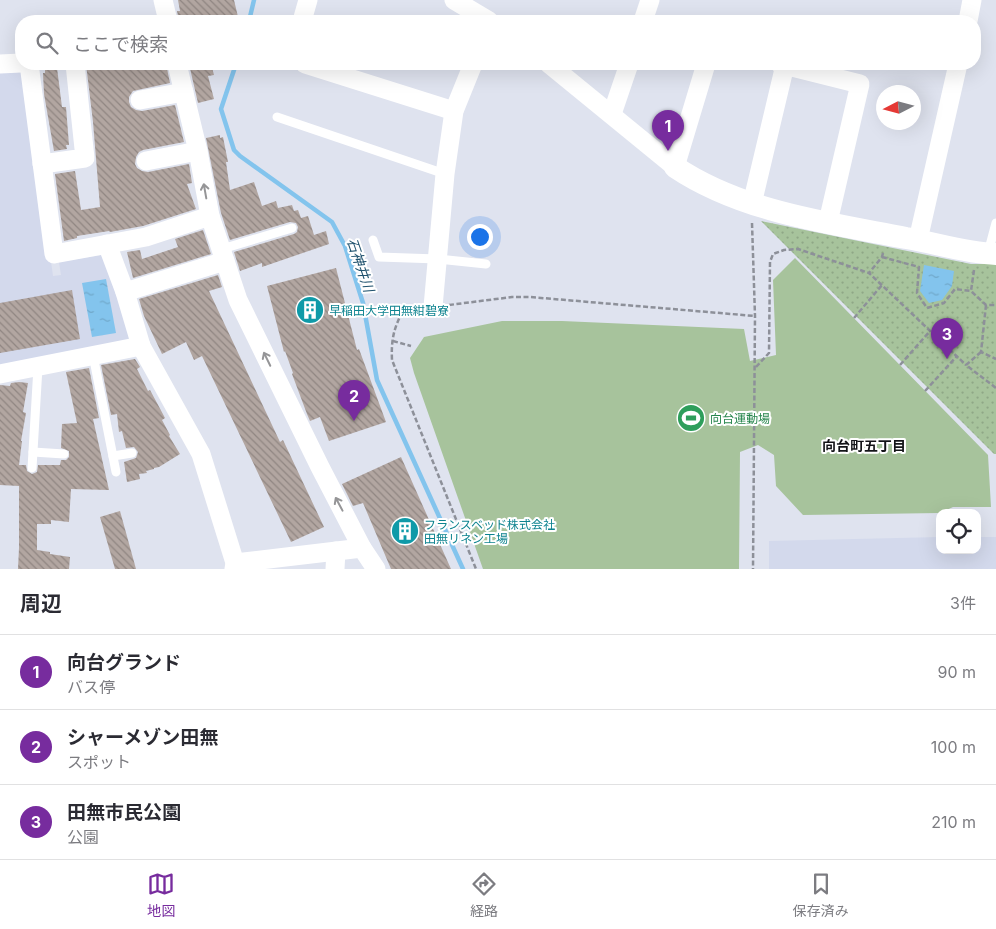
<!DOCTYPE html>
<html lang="ja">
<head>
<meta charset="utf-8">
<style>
	:root { --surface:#fff; --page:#f2f2f3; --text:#2b2b33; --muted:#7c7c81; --line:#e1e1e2; --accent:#772c9e }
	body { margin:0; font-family:Inter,"Noto Sans JP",sans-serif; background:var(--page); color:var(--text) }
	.controls { position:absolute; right:15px; bottom:15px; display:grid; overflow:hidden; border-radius:10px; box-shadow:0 5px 20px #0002 }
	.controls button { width:45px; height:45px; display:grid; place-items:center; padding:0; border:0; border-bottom:1px solid var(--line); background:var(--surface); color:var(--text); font:25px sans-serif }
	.compass { position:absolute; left:876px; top:85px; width:45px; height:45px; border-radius:50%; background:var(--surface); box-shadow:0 5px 20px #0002; rotate:264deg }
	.you { position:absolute; left:479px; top:236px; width:18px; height:18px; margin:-12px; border:4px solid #fff; border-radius:50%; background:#1a73e8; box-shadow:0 0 0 8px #1a73e833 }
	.badge { display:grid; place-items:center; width:32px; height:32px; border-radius:50%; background:var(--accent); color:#fff; font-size:16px; font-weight:700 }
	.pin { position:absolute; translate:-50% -41px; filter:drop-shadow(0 1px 2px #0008) }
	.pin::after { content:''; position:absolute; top:26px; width:18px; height:15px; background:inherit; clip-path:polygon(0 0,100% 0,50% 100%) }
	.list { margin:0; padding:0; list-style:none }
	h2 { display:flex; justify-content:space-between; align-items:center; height:65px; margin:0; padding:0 20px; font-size:21px }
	h2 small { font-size:16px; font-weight:400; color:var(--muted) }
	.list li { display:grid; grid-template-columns:32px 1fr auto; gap:15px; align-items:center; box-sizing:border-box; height:75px; padding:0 20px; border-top:1px solid var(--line) }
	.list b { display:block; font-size:19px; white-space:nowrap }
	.list p { margin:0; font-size:16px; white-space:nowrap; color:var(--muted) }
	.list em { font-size:16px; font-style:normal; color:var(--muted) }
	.icon { flex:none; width:28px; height:28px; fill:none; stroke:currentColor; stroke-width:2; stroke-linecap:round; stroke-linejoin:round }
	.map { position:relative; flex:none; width:996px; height:569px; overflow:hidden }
	.search { position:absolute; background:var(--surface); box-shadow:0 5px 20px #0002; left:15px; right:15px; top:15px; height:55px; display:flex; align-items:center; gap:12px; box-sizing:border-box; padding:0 18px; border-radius:20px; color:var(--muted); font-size:19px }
	.sheet { height:290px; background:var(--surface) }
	nav { display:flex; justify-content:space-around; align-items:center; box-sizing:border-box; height:70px; border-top:1px solid var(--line); background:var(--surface); font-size:14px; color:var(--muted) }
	nav a { display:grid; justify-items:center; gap:2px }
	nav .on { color:var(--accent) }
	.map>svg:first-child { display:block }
</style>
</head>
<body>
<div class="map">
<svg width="996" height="569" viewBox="0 0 996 569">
	<defs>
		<pattern id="park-dots" width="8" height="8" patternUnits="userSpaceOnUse" patternTransform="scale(1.25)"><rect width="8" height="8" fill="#a7c39c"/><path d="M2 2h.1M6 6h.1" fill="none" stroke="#8fa786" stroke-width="1.8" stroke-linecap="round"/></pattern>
		<pattern id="water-ripples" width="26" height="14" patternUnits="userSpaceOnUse" patternTransform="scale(1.25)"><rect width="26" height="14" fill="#83c4ed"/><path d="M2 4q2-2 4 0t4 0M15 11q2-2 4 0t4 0" fill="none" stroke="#70a8ca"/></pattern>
		<pattern id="building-back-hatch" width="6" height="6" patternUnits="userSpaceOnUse" patternTransform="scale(1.25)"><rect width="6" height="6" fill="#b2a6a1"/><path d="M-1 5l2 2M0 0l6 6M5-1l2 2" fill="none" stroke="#908682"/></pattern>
	</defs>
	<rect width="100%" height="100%" fill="#dfe3ef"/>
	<g fill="#d3d9ec">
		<path d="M20,71l6,9 27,196 8,-1 -2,-13 43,-7 31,80 -5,9 -128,25v-297z"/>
		<path d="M940,537v13h37v-13h19v32h-227v-28z"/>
	</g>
	<path fill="url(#park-dots)" d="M761,221l210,43h25v190h-2z"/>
	<path fill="#a7c39c" d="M795,258l193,197 3,52h-38l-13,6 -137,2 -27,-29 -2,-31 -16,-10 -18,7 -1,117h-256l-69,-196 -4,-15 14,-21 78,-16h60l182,8 6,32 26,-6 -3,-75z"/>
	<g fill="url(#water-ripples)">
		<path d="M924,265l30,6 -2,15 -10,14 -13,3 -9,-12z"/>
		<path d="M106,279l10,54 -24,4 -10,-54z"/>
	</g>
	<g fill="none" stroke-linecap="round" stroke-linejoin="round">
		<g stroke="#83c4ed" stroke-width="4.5">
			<path d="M249,21l5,-21"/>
			<path d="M236,64l-15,45 13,41 6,6 92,66 13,24 18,57 14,77 86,189"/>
		</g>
	</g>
	<g fill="url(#building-back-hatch)">
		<path d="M178,0h56l5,21h-60l-2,-10h3z"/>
		<path d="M86,64h80l4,19 -37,8 -4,6v5l2,5 5,3 6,1 33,-6 9,37 -41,8 -4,2 -3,5 -1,7 2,4 5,3 6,1 41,-8 3,19 -5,1 9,25 -53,17 -33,6 -1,-1 -32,5v2l-13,3 -9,-67 20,-3 6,39 19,-3 -7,-85z"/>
		<path d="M189,64h22l3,11 -6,1 6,23 -16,4z"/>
		<path d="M57,68l5,39h4l3,38h-3l1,4 -13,2 -10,-57 -1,-21h2v-4z"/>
		<path d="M220,135v3l3,-1 5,25h-2l4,28 24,-8 8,24 14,-5 2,7 14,-3 2,6 4,-1 3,8 7,-2 6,19 12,-4 3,13 -67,23v-4l-22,8 -6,-19 60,-18 3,-2 1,-5 -2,-4 -6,-1 -60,18 -9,-27 -15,-75z"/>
		<path d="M203,230l8,24 -78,24 -6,-26 13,-2 2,9 36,-12 -3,-8z"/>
		<path d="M336,268l21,82 2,-1 27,73 -57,19 -9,-24 -10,4 -3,-7 -15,-40 1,-1 -8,-22 -1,1 -17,-66z"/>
		<path d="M218,275l4,12 -13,4 71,151 3,-2 41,87 -33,15 -89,-186 -8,4 -8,-18 -24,12 -18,-38 -5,-17z"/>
		<path d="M72,290l8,49 -80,14v-50z"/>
		<path d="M135,359l5,8 -3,2 11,22 2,-1 7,13 8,15 -3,2 8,15 -1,1 11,18 -21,13 -5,1v1l-8,2 1,2 -8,1 1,5 -13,3 -3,-20 12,-4 2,-6 -4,-5 -8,1 -4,-17 -3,1 -2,-18 -6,1 -10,-50z"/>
		<path d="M89,368l10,50 -6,1 16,71 -38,-1 -2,33 -18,-2v4h-14v26l13,2v2l20,3 -1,12h-51l1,-21v-62l-19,-1v-100l10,1 1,-3 8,-1 9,1 -5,29 3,1 -5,28h1l-3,24h7l1,6 5,3 5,-2 1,-7h22l1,-5h5l3,-3v-6l-8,-3 1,-24 15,-1 -11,-51z"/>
		<path d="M401,457l50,112h-60l-28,-66 -10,3 -11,-22z"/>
		<path d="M120,511l16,58h-21l-15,-52z"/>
	</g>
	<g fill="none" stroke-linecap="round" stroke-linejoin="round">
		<g stroke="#8d9099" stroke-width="2.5" stroke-dasharray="5 2.5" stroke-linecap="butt">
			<path d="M752,223l3,93 -2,253"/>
			<path d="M883,253l-1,4 -13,16 97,92"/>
			<path d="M882,257l37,10 -2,26 10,15 17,-5 11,-14 16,2"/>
			<path d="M974,270l-3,21 15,14h10"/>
			<path d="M449,305l63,-8h18l225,19"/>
			<path d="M986,305l-5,47 15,7"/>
			<path d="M416,308l-12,1c-10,18 -13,30 -12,51l84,209"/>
			<path d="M854,318l28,-33"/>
			<path d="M393,341l18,5"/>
			<path d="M981,352l-15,13 30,23"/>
			<path d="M900,365l30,-34"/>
			<path d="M756,367l13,-14 1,-91 3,-8 11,-4 14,-1 71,24"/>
			<path d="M925,391l32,-35"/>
		</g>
		<g stroke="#fff" stroke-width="9">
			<path d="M277,117l168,57"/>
			<path d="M373,240l6,17 59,2 48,5"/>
			<path d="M222,249l70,-21"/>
			<path d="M988,253l8,-30"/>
			<path d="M93,355l23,117"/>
			<path d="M33,452l31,2"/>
			<path d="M113,456l19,-3"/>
			<path d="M32,468l6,-101"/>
		</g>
		<g stroke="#fff" stroke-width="19">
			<path d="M163,0l5,21"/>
			<path d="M454,0l35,21"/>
			<path d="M302,21l6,-21"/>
			<path d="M643,21l7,-21"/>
			<path d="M968,21l4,-21"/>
			<path d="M0,64l21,-1"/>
			<path d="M29,64l25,190 92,-17 64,-21"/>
			<path d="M177,64l21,87 12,65 28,84 82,167 42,81 14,21"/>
			<path d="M305,64l149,47"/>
			<path d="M549,64l126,103 31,-103"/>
			<path d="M780,64l80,20 -32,138"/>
			<path d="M140,100l44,-8"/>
			<path d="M612,114l17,-50"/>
			<path d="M146,161l52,-10"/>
			<path d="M42,164l43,-6 -10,-94"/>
			<path d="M752,204l33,-139"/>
			<path d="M918,240l40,-176"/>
			<path d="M107,244l18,48 16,54 60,108 34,109 -1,6"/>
			<path d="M125,292l100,-31"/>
			<path d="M433,307l12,-133 9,-63 19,-47"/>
			<path d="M0,374l141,-28"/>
			<path d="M235,563l127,-15"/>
			<path d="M335,569l1,-18"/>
		</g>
		<path stroke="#fff" stroke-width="22" d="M675,167c67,45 154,56 231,71 30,5 60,15 90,16"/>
	</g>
	<defs><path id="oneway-shaft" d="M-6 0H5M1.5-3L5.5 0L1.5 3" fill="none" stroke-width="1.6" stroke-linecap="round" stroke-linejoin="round" transform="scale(1.25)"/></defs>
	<g stroke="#959597">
		<use href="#oneway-shaft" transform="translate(205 191) rotate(-100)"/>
		<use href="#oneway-shaft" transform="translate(267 359) rotate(-116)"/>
		<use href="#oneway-shaft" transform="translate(339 504) rotate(-118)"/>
	</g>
	<defs>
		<symbol id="building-disc" viewBox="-11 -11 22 22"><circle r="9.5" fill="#0f9aa8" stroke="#fff"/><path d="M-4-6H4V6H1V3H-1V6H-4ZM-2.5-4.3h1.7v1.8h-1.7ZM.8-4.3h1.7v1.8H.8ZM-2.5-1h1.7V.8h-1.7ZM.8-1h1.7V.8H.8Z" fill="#fff"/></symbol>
		<symbol id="stadium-disc" viewBox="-11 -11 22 22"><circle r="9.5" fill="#2e9e5b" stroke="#fff"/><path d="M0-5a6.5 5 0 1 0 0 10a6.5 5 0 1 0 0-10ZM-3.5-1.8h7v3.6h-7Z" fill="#fff"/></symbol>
	</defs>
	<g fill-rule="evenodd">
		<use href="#building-disc" x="294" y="294" width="32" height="32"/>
		<use href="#stadium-disc" x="675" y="402" width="32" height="32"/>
		<use href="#building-disc" x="389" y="515" width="32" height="32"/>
	</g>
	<g text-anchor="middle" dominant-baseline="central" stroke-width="4" stroke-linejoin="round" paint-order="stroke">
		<g font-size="12" fill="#0d838f" stroke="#fff" text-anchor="start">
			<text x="329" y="310">早稲田大学田無紺碧寮</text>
			<text x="424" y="524">フランスベッド株式会社<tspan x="424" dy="14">田無リネン工場</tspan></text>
		</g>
		<g font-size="12" fill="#27864d" stroke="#fff" text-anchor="start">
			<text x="710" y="418">向台運動場</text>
		</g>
		<g font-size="14" font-style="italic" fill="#21536f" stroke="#fff">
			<text transform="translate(361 265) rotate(71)">石神井川</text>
		</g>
		<g font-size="14" font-weight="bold" fill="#131418" stroke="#fff">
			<text x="864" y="445">向台町五丁目</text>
		</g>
	</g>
</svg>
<div class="controls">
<button><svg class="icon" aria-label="locate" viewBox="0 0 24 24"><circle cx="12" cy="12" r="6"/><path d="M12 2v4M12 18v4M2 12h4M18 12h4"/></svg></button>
</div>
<svg class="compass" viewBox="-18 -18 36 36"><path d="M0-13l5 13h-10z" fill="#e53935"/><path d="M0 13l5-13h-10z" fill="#7c7c81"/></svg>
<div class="you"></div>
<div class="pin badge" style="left:668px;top:151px">1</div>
<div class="pin badge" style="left:354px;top:421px">2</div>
<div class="pin badge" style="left:947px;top:359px">3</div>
<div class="search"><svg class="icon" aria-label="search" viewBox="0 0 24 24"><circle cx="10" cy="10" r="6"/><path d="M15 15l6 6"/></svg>ここで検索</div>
</div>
<section class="sheet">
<h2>周辺<small>3件</small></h2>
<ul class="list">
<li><span class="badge">1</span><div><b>向台グランド</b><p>バス停</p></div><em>90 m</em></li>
<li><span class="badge">2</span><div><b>シャーメゾン田無</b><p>スポット</p></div><em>100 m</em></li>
<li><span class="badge">3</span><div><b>田無市民公園</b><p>公園</p></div><em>210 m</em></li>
</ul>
</section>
<nav>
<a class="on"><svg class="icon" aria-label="map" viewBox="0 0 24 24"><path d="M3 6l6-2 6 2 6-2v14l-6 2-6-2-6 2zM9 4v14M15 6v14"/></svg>地図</a>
<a><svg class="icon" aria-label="directions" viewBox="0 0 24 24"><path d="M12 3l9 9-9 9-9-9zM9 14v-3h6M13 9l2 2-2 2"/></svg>経路</a>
<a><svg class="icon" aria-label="saved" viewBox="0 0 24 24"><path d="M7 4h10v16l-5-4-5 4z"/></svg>保存済み</a>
</nav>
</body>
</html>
